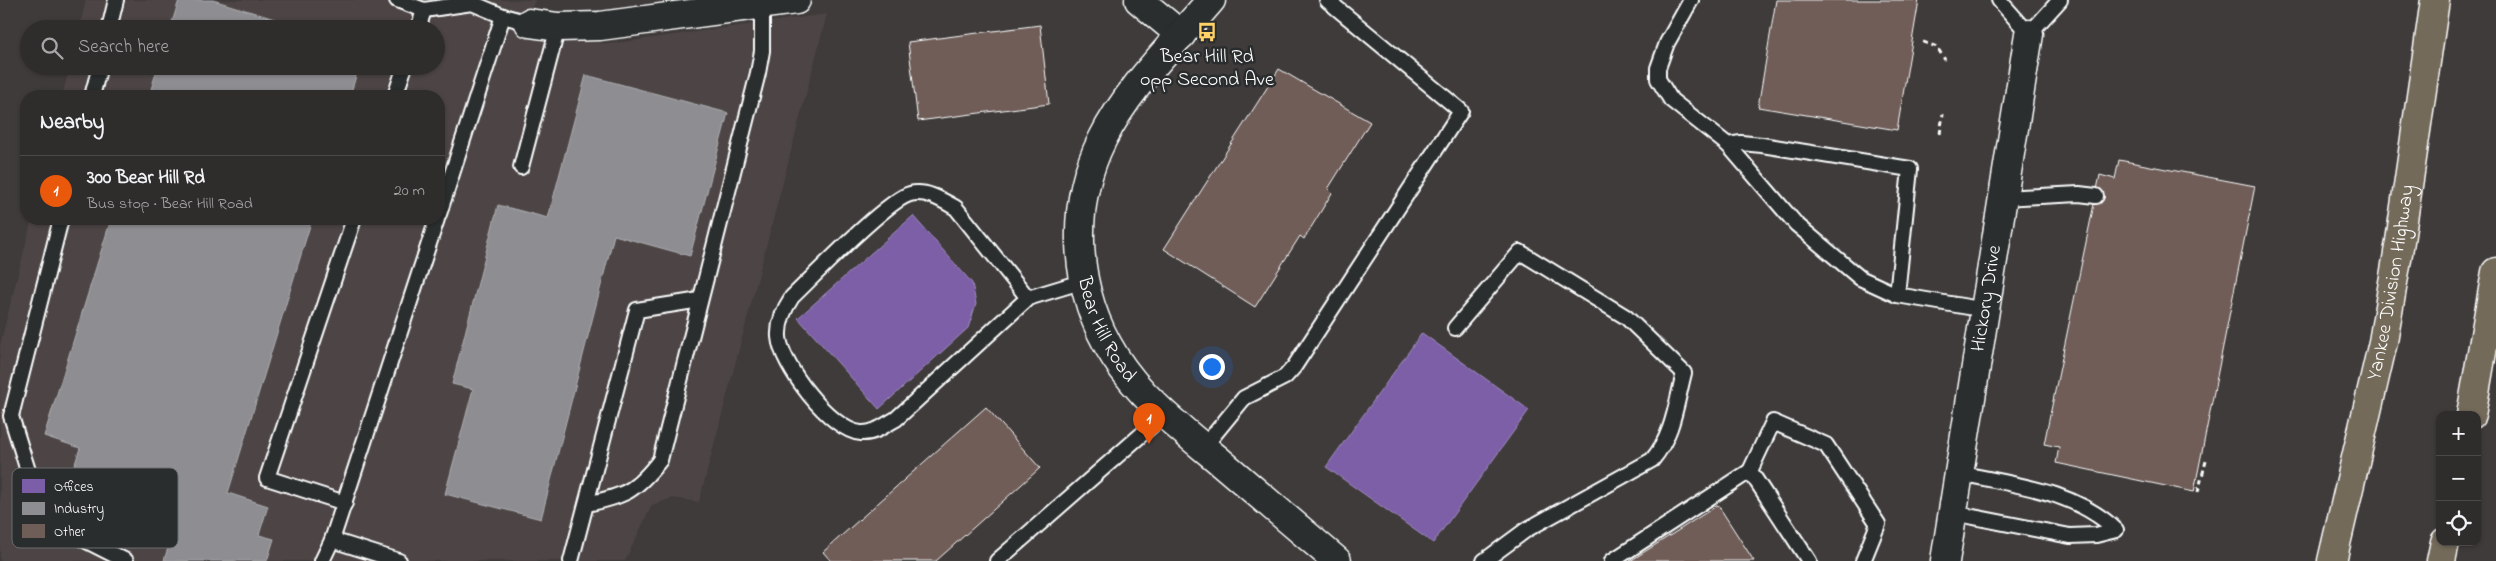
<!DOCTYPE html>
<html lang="en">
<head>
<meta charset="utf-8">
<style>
	:root { --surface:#2f2c2c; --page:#3b3838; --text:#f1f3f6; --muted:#a7a7a9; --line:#4a4848; --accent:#ea580c }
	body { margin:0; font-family:"Indie Flower",sans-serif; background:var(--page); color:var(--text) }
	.controls { position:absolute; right:15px; bottom:15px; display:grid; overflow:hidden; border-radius:10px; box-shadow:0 1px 4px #0004 }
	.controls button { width:45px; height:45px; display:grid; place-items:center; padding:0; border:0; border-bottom:1px solid var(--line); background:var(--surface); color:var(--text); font:25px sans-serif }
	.you { position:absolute; left:1211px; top:366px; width:18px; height:18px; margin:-12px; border:4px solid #fff; border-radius:50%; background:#1a73e8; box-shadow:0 0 0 8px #1a73e833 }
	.badge { display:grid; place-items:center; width:32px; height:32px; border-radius:50%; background:var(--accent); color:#fff; font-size:16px; font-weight:700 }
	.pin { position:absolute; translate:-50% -41px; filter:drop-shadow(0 1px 2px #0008) }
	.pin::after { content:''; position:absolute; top:26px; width:18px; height:15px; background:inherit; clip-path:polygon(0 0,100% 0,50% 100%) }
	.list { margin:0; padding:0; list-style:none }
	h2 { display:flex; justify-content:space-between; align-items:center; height:65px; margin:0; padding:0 20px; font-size:21px }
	h2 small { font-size:16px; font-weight:400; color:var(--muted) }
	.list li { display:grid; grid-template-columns:32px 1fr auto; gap:15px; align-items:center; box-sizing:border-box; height:70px; padding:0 20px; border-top:1px solid var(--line) }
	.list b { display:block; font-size:19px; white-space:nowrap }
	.list p { margin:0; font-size:16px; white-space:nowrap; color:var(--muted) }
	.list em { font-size:16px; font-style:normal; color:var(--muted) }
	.icon { flex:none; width:28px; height:28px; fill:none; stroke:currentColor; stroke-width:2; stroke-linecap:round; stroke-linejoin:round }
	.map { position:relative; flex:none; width:2496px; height:561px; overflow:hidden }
	.search { position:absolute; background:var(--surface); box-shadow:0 1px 4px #0004; left:20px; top:20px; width:425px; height:55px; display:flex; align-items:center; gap:12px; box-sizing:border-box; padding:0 18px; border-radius:28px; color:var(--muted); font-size:19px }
	.panel { position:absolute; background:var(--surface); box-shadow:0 1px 4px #0004; left:20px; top:90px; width:425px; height:135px; border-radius:20px }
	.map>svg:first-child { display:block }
</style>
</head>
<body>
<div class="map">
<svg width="2496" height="561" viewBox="0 0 2496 561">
	<rect width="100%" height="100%" fill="#3f3b3b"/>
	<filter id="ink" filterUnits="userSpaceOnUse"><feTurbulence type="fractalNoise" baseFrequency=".02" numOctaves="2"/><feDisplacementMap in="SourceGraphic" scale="10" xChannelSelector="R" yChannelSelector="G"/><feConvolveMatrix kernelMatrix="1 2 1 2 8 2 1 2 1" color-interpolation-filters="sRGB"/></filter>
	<g filter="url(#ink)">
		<path fill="#4d4544" d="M86,0h449l-14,35 88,9 218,-30 -128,488 -26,-4 -21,7 -27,56h-625v-216l32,-126h407v-123h-377l8,-30h366v-37h-357z"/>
		<g fill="#7b5ea7" stroke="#a38ec1">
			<path d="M913,216l59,67 4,21 -8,24 -89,81 -81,-91z"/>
			<path d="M1422,333l107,77 -96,133 -107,-76z"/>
		</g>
		<g fill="#8d8d92" stroke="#afafb3">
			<path d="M179,0h34l94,29h-137z"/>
			<path d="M158,66h201l-9,30h-201z"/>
			<path d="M586,75l142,38 -38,143 -76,-21 -73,284 -96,-25 28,-105 -21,-5 46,-179 50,13z"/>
			<path d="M111,219h201l-84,274 40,13 -9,29 15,4 -7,22h-98l-5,-1 6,-18 -109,-34 19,-60 -36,-12z"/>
		</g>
		<g fill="#6f5d58" stroke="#fff">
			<path d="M1776,0h143l-22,130 -139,-23z"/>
			<path d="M1040,25l9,79 -131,17 -10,-79z"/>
			<path d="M1279,69l91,53 -42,67 4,4 -28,46 -4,-3 -45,71 -91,-58z"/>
			<path d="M2119,160l136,26 -61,306 -138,-29 3,-16 -15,-3 56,-269 15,4z"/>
			<path d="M986,407l54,61 -104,93h-105l-8,-9z"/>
			<path d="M1718,505l36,56h-124z"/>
		</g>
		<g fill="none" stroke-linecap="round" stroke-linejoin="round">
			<defs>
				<g id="lane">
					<path d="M397,0l27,10 48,-7 31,13 26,7"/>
					<path d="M1691,0l-24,43 -9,25v11l13,21 57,45 68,79 64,54 37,17 89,15"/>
					<path d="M1999,0l30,34 31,-34"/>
					<path d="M109,29l7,-29"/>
					<path d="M418,29l6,-19"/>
					<path d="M92,96l8,-30"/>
					<path d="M395,96l10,-30"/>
					<path d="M1728,145l13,-2 21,2 148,24 -13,126"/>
					<path d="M521,167l37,-140"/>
					<path d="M2003,198l76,-4 17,2"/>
					<path d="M439,214l64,-198"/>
					<path d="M61,219l-50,197 32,103 83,42"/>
					<path d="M1028,298l-72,-90c-14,-8 -30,-18 -46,-14 -23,6 -97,83 -118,103 -8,12 -14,25 -13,40 2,28 52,94 82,96 13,1 24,-8 35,-14l132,-121 56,-17"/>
					<path d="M1455,328l65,-76 106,65 58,56c-8,31 -11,63 -32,87l-126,70 -42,31"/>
					<path d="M1203,448l41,-50 41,-21 9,-10 167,-256 -134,-111"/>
					<path d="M345,503l-78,-25 87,-259"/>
					<path d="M587,504c38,-8 49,-13 73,-44l98,-387 4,-22v-47"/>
					<path d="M1953,513l117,23 26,-1 20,-5c-42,-40 -102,-45 -157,-57"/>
					<path d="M322,561l10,-21"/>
					<path d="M399,561l-67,-21 105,-321"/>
					<path d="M571,561l66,-251 63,-10"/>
					<path d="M997,561l168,-147"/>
					<path d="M1612,561l138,-90"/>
					<path d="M1809,561l-59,-90 23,-49 53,23 52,79 -15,37"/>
				</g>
				<g id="street">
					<path d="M1139,0l42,35"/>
					<path d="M529,23l29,4 42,-1 196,-26"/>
					<path id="s1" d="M1945,561l84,-527"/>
				</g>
				<g id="secondary">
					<path id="s2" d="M1211,0c-37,44 -83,87 -109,140 -34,68 -28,153 13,217 25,40 65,71 101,101 40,34 81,69 121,103"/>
				</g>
				<g id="highway">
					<path d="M2471,415l25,-143"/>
					<path id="s3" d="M2332,561l51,-219 17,-101 35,-241"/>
					<path d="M2441,561l4,-19"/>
				</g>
			</defs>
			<use href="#lane" stroke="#fff" stroke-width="18"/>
			<use href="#street" stroke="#fff" stroke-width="31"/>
			<use href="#secondary" stroke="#fff" stroke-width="31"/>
			<use href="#highway" stroke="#fff" stroke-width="31"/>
			<g stroke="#fff" stroke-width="3" stroke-dasharray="5 4" stroke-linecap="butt">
				<path d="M1923,42l14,5 8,13"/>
				<path d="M1940,134l3,-20"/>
				<path d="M2198,492l8,-31"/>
			</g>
			<use href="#lane" stroke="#2a2d2e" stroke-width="14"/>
			<use href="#street" stroke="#2a2d2e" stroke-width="28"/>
			<use href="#secondary" stroke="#2a2d2e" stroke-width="28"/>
			<use href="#highway" stroke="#736b5a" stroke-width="28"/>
		</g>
	</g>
	<defs>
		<symbol id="bus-bare" viewBox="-9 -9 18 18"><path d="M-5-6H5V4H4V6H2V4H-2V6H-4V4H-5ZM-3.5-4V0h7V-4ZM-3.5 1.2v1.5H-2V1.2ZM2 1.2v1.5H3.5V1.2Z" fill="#ffd166" stroke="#2a2d2e" stroke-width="2.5" paint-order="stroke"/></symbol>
	</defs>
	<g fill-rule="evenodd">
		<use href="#bus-bare" x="1193" y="18" width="28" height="28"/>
	</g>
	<g text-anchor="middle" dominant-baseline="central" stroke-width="5" stroke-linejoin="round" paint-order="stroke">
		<g font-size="20" fill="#fff" stroke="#2a2d2e">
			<text x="1207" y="57">Bear Hill Rd<tspan x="1207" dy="23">opp Second Ave</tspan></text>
		</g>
		<g font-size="20" fill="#fff" stroke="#2a2d2e">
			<text stroke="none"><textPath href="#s3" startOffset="285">Yankee Division Highway</textPath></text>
			<text stroke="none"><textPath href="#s1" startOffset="266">Hickory Drive</textPath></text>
			<text stroke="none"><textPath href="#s2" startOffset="376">Bear Hill Road</textPath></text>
		</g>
	</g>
	<rect x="12" y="468" width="166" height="80" rx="8" fill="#2a2d2e" stroke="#6a6c6d" stroke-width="1"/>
	<rect x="22" y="479" width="23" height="14" fill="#7b5ea7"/>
	<rect x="22" y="502" width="23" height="13" fill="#8d8d92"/>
	<rect x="22" y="524" width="23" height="14" fill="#6f5d58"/>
	<g font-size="14" fill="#fff">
		<text x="54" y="491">Offices</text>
		<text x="54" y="513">Industry</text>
		<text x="54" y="536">Other</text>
	</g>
</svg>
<div class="controls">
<button>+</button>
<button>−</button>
<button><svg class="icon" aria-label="locate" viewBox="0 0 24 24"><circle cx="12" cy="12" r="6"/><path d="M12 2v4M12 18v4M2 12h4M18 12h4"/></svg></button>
</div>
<div class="you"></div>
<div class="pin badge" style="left:1149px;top:444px">1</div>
<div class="search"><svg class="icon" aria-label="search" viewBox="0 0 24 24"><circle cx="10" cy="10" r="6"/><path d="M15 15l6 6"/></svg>Search here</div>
<section class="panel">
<h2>Nearby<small></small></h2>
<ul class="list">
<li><span class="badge">1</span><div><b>300 Bear Hill Rd</b><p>Bus stop · Bear Hill Road</p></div><em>20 m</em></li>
</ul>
</section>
</div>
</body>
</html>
